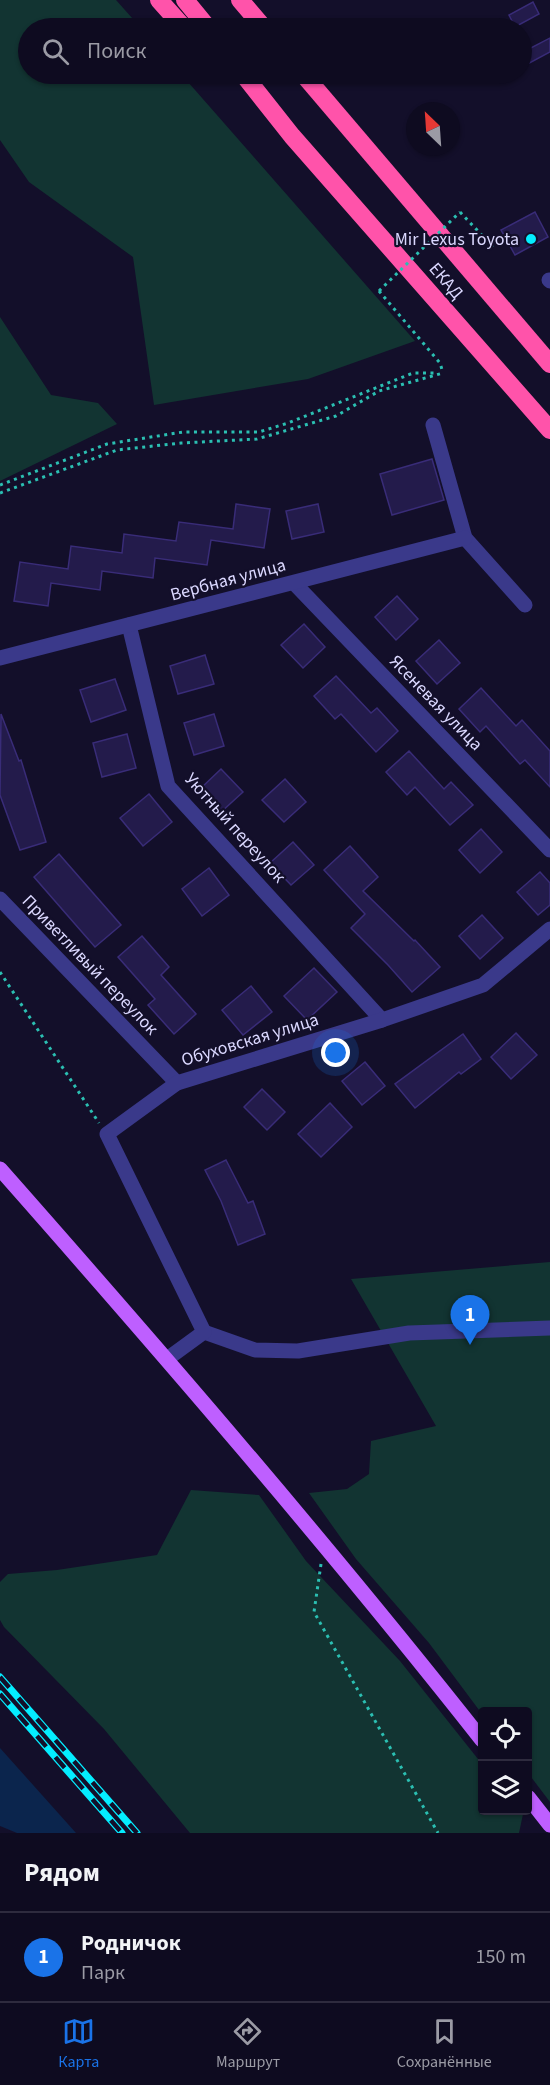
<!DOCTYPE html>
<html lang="ru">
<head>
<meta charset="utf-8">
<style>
	:root { --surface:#0e0b20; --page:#1c192d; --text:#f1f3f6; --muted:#9b9ba5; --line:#2e2b3e; --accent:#1a73e8 }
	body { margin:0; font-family:"Source Sans 3",sans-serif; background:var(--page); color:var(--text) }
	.controls { position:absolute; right:18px; bottom:18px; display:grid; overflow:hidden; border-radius:6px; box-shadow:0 2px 4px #0004 }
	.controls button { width:54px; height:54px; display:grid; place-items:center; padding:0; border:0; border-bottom:2px solid var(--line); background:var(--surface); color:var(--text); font:30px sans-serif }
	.compass { position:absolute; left:406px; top:102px; width:54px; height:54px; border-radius:50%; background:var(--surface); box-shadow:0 2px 4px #0004; rotate:335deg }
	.you { position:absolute; left:336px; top:1053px; width:21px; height:21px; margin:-15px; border:4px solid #fff; border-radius:50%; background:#1a73e8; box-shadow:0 0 0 9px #1a73e833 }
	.badge { display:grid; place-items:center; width:39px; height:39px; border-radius:50%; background:var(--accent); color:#fff; font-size:20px; font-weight:700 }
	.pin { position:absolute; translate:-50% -50px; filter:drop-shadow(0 2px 3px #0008) }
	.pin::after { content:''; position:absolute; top:32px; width:21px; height:18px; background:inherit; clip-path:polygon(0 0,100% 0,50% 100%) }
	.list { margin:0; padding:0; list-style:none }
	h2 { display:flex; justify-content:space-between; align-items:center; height:78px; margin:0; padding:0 24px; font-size:26px }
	h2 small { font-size:20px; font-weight:400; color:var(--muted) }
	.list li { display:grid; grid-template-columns:39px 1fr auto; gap:18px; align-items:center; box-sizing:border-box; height:90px; padding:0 24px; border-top:2px solid var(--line) }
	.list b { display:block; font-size:22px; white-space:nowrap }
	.list p { margin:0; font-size:20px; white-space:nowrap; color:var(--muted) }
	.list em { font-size:20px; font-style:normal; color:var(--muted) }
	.icon { flex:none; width:33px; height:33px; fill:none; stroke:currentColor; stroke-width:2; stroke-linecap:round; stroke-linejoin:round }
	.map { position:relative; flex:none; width:550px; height:1833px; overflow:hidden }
	.search { position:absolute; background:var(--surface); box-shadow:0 2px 4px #0004; left:18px; right:18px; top:18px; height:66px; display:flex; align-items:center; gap:15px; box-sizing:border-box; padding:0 21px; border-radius:33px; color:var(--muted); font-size:22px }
	.sheet { height:168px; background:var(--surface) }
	nav { display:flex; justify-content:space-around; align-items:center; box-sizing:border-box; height:84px; border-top:2px solid var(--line); background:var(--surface); font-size:16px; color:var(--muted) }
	nav a { display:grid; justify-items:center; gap:3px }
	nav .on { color:var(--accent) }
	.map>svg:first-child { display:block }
</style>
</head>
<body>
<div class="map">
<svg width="550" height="1833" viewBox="0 0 550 1833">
	<rect width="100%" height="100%" fill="#130f2a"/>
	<g fill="#123432">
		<path d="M0,0h116l25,28h-113v46h153l234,267 -107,38 -154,26 -21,-148 -104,-75 -29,-42z"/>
		<path d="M0,317l51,78 47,8 19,21 -117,57z"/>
		<path d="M550,1262v540l-22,-29v-61h-46v2l-53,-71 -73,-84 -47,-66 38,-4 22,-15 2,-33 65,-15 -85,-147z"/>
		<path d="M191,1490l68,5 47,66 94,100 82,103v46l38,1 3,3 -4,19h-329l-86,-104 -100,-102 -4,-7v-38l8,-8 49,-4 100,-15z"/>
	</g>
	<path fill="#0b254d" d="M0,1748l76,85h-59l-17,-7z"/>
	<g fill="#231b4b" stroke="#392c78" stroke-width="1.5">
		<path d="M533,2l6,12 -24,13 -6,-12z"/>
		<path d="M522,35l7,14 21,-11v14l-28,15z"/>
		<path d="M535,212l13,25 -33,18 -14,-25z"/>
		<path d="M432,459l12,41 -52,15 -12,-41z"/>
		<path d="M236,504l34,5 -6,39 -53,-8 -4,25 -52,-7 -2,20 -51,-7 -2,19 -49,-7 -3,23 -34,-5 6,-39 48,7 3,-23 51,7 2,-19 52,7 3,-19 54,7z"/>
		<path d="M318,504l6,28 -32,7 -6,-28z"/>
		<path d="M397,596l21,23 -22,21 -21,-23z"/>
		<path d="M304,624l21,23 -22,21 -22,-23z"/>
		<path d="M439,640l21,23 -23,21 -21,-23z"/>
		<path d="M205,655l9,29 -36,10 -8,-28z"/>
		<path d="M336,676l35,37 6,-5 21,23 -22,21 -35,-38 -6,5 -21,-23z"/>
		<path d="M115,679l11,31 -35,12 -11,-32z"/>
		<path d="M481,688l35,38 6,-6 28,31v36l-25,-27 -5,4 -34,-38 -6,6 -21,-23z"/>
		<path d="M1,714l18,47 2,-1 25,82 -26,8 -20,-55z"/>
		<path d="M214,714l10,32 -30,9 -10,-32z"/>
		<path d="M127,734l9,34 -34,9 -9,-34z"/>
		<path d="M409,751l35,38 7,-7 22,23 -23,20 -35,-38 -8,8 -21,-23z"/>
		<path d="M221,769l22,23 -23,21 -21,-23z"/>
		<path d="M285,779l21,23 -22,20 -22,-22z"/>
		<path d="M149,794l23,28 -29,24 -23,-28z"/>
		<path d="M481,829l21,23 -22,21 -21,-23z"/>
		<path d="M293,842l21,23 -23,20 -21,-22z"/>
		<path d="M350,846l28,31 -15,14 51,50 1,-1 25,27 -28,25 -24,-27 -37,-37 14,-14 -41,-44z"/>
		<path d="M59,854l62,71 -26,22 -61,-70z"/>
		<path d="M209,868l20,27 -27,21 -20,-27z"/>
		<path d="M540,872l10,11v22l-12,10 -21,-23z"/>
		<path d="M482,915l21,23 -23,21 -21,-23z"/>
		<path d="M142,936l27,31 -8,8 35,39 -22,20 -26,-29 7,-6 -37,-42z"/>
		<path d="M314,968l23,24 -30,28 -23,-24z"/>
		<path d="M251,986l21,26 -29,23 -21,-25z"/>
		<path d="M516,1033l21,22 -26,24 -20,-22z"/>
		<path d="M463,1034l18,25 -20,15 -2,-2 -44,36 -20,-24z"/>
		<path d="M365,1062l20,24 -23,19 -20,-24z"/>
		<path d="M262,1089l23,23 -18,18 -23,-23z"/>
		<path d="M330,1103l22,24 -31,30 -23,-23z"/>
		<path d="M226,1160l22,43 5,-2 12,33 -27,11 -17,-44 -16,-31z"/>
	</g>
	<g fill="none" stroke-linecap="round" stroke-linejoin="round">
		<g stroke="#2bbfb2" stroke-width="3" stroke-dasharray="3 4.5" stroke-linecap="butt">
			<path d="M460,212l33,35"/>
			<path d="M379,291l61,72 3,10"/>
			<path d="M0,485l107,-41 76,-12h76l29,-9 125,-50h24"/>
			<path d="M0,493l117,-43 64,-7 76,-4 79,-23 43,-25 64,-18"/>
			<path d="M0,972l99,151"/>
			<path d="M321,1564l-7,48 124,221"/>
		</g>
		<g stroke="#3a398a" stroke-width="15">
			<path d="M549,280l1,1"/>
			<path d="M433,425l32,113 60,67"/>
			<path d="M294,583l256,267"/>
			<path d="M129,625l39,161 214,234"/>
			<path d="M0,658l465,-120"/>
			<path d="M0,899l177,184"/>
			<path d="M204,1332l51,18 43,1 111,-18 141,-5"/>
			<path d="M167,1359l37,-27 -97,-198 70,-51 205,-63 101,-35 67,-56"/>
		</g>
		<g stroke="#be5fff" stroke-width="15">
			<path d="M0,1169c165,187 328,376 482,571"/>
			<path d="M528,1797l22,28"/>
		</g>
		<g stroke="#ff53aa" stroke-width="18">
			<path d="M159,0l25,28"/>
			<path d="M185,0l23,28"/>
			<path d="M240,0l24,28"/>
			<path d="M243,74l49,62 258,294"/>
			<path d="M303,74l247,290"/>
		</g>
		<defs>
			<g id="rail">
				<path d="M0,1677l137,156"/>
				<path d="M0,1694l122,139"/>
			</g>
		</defs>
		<use href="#rail" stroke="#04edff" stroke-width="7"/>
		<use href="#rail" stroke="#130f2a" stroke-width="4.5" stroke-dasharray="14" stroke-linecap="butt"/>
		<path stroke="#2bbfb2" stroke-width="3" stroke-dasharray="3 4.5" stroke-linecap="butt" d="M379,291l81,-79"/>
	</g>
	<circle fill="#04edff" stroke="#130f2a" stroke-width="2" cx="531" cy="239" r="6"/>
	<g text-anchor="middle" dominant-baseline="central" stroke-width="4.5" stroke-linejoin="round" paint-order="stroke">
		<g font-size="18" fill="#dbd8ff" stroke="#130f2a" text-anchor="end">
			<text x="519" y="239">Mir Lexus Toyota</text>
		</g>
		<g font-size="18" fill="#dbd8ff" stroke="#130f2a">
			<text transform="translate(446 281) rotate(49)">ЕКАД</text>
			<text transform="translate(228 580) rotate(-15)">Вербная улица</text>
			<text transform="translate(436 703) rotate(46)">Ясеневая улица</text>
			<text transform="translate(235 828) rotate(48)">Уютный переулок</text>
			<text transform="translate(90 965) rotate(46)">Приветливый переулок</text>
			<text transform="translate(250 1040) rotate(-17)">Обуховская улица</text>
		</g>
	</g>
</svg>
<div class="controls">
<button><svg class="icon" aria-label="locate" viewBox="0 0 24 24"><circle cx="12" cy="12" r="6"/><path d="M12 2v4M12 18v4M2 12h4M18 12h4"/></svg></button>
<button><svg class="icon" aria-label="layers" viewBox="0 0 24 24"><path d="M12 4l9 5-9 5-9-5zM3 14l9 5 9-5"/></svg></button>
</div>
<svg class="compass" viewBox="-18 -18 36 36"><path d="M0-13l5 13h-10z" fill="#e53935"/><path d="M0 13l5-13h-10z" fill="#9b9ba5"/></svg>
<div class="you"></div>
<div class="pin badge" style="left:470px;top:1345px">1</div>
<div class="search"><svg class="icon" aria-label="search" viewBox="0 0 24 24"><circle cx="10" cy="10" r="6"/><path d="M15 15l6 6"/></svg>Поиск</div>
</div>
<section class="sheet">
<h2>Рядом<small></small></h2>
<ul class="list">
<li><span class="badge">1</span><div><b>Родничок</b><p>Парк</p></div><em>150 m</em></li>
</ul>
</section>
<nav>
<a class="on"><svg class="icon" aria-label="map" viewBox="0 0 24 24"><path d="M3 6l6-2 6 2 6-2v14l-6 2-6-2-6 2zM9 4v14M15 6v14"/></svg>Карта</a>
<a><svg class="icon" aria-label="directions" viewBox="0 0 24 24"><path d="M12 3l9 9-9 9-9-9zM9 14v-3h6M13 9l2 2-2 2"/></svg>Маршрут</a>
<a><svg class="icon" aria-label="saved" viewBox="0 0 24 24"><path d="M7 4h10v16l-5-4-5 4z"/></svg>Сохранённые</a>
</nav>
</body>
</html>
